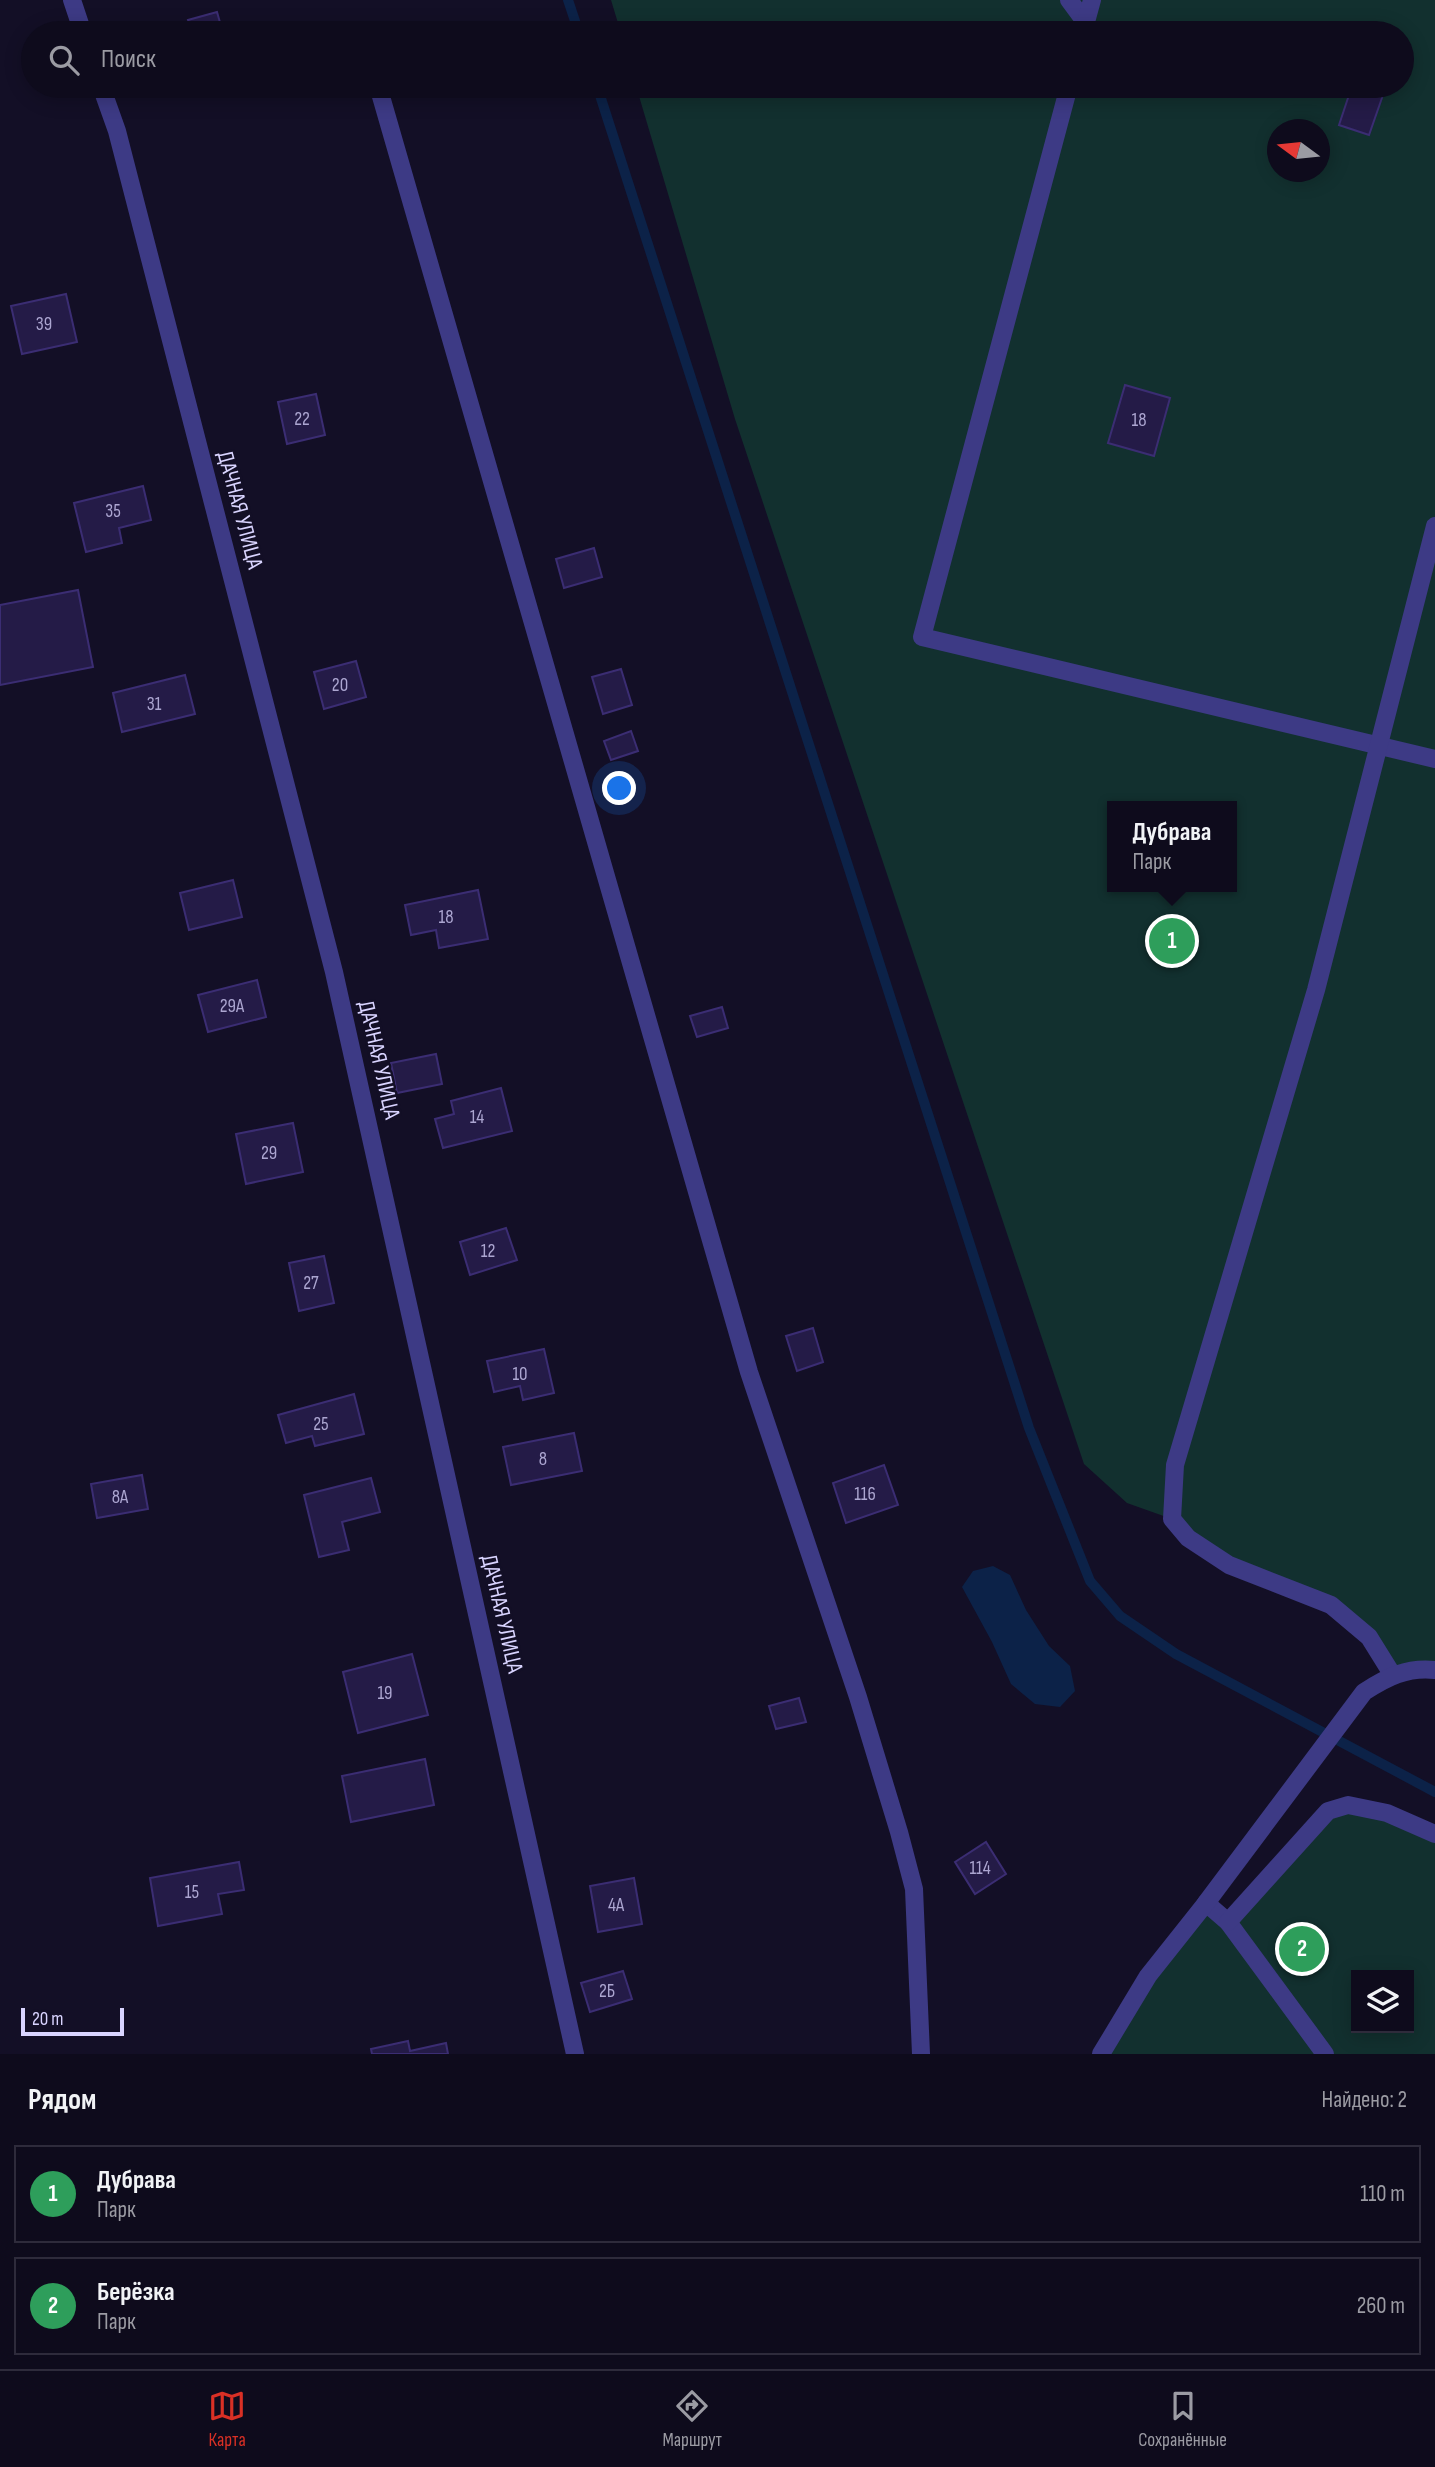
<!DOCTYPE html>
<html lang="ru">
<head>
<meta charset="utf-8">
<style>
	:root { --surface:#0e0b1c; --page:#1c1929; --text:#f1f3f6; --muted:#9b9ba3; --line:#2e2b3b; --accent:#d93025 }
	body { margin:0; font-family:"Sofia Sans Condensed",sans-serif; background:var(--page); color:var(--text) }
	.controls { position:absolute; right:21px; bottom:21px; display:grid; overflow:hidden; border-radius:0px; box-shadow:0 4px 18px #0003 }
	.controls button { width:63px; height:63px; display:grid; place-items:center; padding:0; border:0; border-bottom:2px solid var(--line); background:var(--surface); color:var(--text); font:35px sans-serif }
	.compass { position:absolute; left:1267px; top:119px; width:63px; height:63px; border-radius:50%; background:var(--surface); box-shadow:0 4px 18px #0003; rotate:285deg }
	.scale { position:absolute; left:21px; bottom:18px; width:103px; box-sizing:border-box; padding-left:7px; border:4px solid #d9d4ff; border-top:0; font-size:19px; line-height:24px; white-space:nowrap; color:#d9d4ff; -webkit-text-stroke:5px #130f26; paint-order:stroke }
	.you { position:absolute; left:620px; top:789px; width:24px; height:24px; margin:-18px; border:5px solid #fff; border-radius:50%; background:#1a73e8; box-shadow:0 0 0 10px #1a73e833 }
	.badge { display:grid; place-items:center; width:46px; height:46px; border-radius:50%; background:var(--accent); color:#fff; font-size:23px; font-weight:700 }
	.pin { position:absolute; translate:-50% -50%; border:4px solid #fff; box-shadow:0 2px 7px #0006 }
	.popup { position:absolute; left:1107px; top:801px; width:130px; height:91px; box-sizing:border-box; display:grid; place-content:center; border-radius:0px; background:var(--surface); filter:drop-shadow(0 2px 5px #0005); font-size:23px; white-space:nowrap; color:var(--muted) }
	.popup b { font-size:26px; color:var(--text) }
	.popup::after { content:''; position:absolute; left:50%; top:100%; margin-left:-14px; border:14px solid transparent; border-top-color:var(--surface) }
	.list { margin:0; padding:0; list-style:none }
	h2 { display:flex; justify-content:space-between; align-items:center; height:91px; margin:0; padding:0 28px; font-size:30px }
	h2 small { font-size:23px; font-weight:400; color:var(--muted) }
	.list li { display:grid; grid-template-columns:46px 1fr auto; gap:21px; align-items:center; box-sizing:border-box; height:98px; margin:0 14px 14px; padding:0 14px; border:2px solid var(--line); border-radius:0px }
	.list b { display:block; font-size:26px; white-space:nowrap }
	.list p { margin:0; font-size:23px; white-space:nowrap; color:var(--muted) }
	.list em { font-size:23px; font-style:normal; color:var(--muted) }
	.icon { flex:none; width:38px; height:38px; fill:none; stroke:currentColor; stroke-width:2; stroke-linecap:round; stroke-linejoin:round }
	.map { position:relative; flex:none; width:1435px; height:2054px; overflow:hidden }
	.search { position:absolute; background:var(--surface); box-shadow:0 4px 18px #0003; left:21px; right:21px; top:21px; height:77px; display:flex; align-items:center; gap:18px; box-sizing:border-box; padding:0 24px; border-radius:38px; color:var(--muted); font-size:26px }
	.sheet { height:315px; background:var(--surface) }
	nav { display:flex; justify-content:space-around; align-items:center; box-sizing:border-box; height:98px; border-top:2px solid var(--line); background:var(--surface); font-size:19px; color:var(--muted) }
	nav a { display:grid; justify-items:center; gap:4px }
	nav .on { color:var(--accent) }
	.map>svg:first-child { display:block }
</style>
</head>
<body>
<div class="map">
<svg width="1435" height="2054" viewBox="0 0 1435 2054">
	<rect width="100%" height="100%" fill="#130f26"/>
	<g fill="#12302f" fill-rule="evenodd">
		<path d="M611,0h824v1670l-43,4 -61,-69 -102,-40 -57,-46 -45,-16 -43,-39 -349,-1045 -99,-333h766v-53h-781zM1278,130h42v42h-42zM1112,806h120v81h-120z"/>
		<path d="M1348,1805l87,29v220h-334l105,-151 22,19 100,-111zM1356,1975h53v53h-53z"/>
	</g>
	<path fill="#0c2248" d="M993,1566l17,9 16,35 23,36 21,20 5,25 -15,16 -25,-3 -24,-20 -19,-42 -30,-55 11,-16z"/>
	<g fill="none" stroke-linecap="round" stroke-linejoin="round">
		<g stroke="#0c2248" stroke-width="10">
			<path d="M568,0l11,33"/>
			<path d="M597,86l432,1342 61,153 30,35 56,38 259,138"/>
		</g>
	</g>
	<g fill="#241b47" stroke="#3b2d73" stroke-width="2">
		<path d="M217,12l6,21h-31l-4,-13z"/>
		<path d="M1352,86l31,9 -14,40 -30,-10z"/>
		<path d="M66,294l11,48 -55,12 -11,-48z"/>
		<path d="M1125,385l45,13 -16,58 -46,-13z"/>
		<path d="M316,394l9,41 -38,9 -9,-42z"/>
		<path d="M143,486l8,34 -32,8 3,15 -36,9 -12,-49z"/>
		<path d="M594,548l8,29 -38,11 -8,-29z"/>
		<path d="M78,590l15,77 -93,18v-80z"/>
		<path d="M356,661l10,36 -42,12 -10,-37z"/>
		<path d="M621,669l11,36 -29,9 -11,-37z"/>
		<path d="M185,675l10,39 -73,18 -9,-39z"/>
		<path d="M631,731l7,20 -27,9 -7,-19z"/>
		<path d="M233,880l9,37 -53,13 -9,-37z"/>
		<path d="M478,890l10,49 -49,9 -3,-18 -25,5 -6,-30z"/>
		<path d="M257,980l9,37 -58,15 -10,-37z"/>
		<path d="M722,1007l6,21 -31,9 -7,-21z"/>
		<path d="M436,1054l6,30 -45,9 -6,-30z"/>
		<path d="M501,1088l11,43 -69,17 -8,-29 19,-5 -3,-13z"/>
		<path d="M293,1123l10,49 -57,12 -10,-50z"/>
		<path d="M506,1228l11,32 -47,15 -10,-33z"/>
		<path d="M324,1256l10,47 -35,8 -10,-48z"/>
		<path d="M813,1328l10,34 -26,9 -11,-35z"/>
		<path d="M544,1349l10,44 -31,7 -3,-14 -26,6 -7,-31z"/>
		<path d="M354,1394l10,40 -49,12 -3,-10 -26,7 -8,-28z"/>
		<path d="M574,1433l8,38 -71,14 -8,-38z"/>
		<path d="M884,1465l14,40 -52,18 -13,-40z"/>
		<path d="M142,1475l6,34 -51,9 -6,-34z"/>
		<path d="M371,1478l9,34 -38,10 7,28 -30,7 -15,-62z"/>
		<path d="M412,1654l16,61 -70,18 -15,-61z"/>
		<path d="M799,1698l7,24 -30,7 -7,-23z"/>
		<path d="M425,1759l9,46 -83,17 -9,-46z"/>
		<path d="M986,1842l20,32 -31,20 -20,-32z"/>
		<path d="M239,1862l5,28 -26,4 4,20 -64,12 -8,-48z"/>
		<path d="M634,1878l8,46 -44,8 -8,-46z"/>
		<path d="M623,1971l9,28 -42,13 -9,-29z"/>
		<path d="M408,2041l2,10 36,-8 2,11h-76l-1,-5z"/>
	</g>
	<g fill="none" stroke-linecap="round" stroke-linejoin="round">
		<g stroke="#3d3a85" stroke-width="18">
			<path d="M72,0l11,33"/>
			<path d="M1069,0l17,23"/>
			<path d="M1083,33l9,-33"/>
			<path d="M101,86l16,45 217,841 241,1082"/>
			<path d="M378,86l371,1286 109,325 41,135 15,57 7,165"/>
			<path d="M1069,86l-147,551 513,122"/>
			<path d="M1392,1674l-23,-37 -38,-32 -102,-40 -41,-27 -16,-19 3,-54 141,-475 119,-464"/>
			<path d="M1206,1903l22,19 97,132"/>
			<path d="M1228,1922l100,-111 20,-6 39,8 48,21"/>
			<path d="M1101,2054l47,-78 58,-73 158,-211c23,-15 43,-25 71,-22"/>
		</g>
	</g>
	<g text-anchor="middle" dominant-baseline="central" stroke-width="5" stroke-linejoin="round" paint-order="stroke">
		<g font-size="19" fill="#aca6d1">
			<text x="44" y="324">39</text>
			<text x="302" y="419">22</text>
			<text x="1139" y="420">18</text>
			<text x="113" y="511">35</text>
			<text x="340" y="685">20</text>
			<text x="154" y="704">31</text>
			<text x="446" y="917">18</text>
			<text x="232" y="1006">29А</text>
			<text x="477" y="1117">14</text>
			<text x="269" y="1153">29</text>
			<text x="488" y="1251">12</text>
			<text x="311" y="1283">27</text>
			<text x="520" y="1374">10</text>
			<text x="321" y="1424">25</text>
			<text x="543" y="1459">8</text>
			<text x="865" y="1494">116</text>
			<text x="120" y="1497">8А</text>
			<text x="385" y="1693">19</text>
			<text x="980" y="1868">114</text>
			<text x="192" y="1892">15</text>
			<text x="616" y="1905">4А</text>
			<text x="607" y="1991">2Б</text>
		</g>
		<g font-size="23" fill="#d9d4ff" stroke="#130f26">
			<text transform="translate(240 510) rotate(75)">ДАЧНАЯ УЛИЦА</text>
			<text transform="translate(379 1060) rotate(77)">ДАЧНАЯ УЛИЦА</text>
			<text transform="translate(502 1614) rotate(77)">ДАЧНАЯ УЛИЦА</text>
		</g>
	</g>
</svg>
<div class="controls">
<button><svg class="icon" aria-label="layers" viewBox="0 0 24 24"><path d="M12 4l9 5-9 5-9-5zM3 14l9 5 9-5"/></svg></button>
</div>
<svg class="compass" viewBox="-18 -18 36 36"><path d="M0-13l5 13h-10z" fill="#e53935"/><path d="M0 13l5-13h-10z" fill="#9b9ba3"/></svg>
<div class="scale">20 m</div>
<div class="you"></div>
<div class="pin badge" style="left:1172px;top:941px;background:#2e9e5b">1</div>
<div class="popup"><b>Дубрава</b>Парк</div>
<div class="pin badge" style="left:1302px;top:1949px;background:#2e9e5b">2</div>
<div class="search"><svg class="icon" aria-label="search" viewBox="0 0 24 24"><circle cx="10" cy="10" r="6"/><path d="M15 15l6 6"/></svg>Поиск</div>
</div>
<section class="sheet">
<h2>Рядом<small>Найдено: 2</small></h2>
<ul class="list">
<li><span class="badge" style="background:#2e9e5b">1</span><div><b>Дубрава</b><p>Парк</p></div><em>110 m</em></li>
<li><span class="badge" style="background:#2e9e5b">2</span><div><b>Берёзка</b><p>Парк</p></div><em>260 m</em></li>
</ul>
</section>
<nav>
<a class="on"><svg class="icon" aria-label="map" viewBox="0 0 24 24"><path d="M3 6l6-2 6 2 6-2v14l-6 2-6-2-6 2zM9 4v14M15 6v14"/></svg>Карта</a>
<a><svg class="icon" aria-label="directions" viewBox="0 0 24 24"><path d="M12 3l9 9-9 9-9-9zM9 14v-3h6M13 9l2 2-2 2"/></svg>Маршрут</a>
<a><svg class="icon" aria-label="saved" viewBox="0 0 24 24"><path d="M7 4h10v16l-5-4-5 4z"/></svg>Сохранённые</a>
</nav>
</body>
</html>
